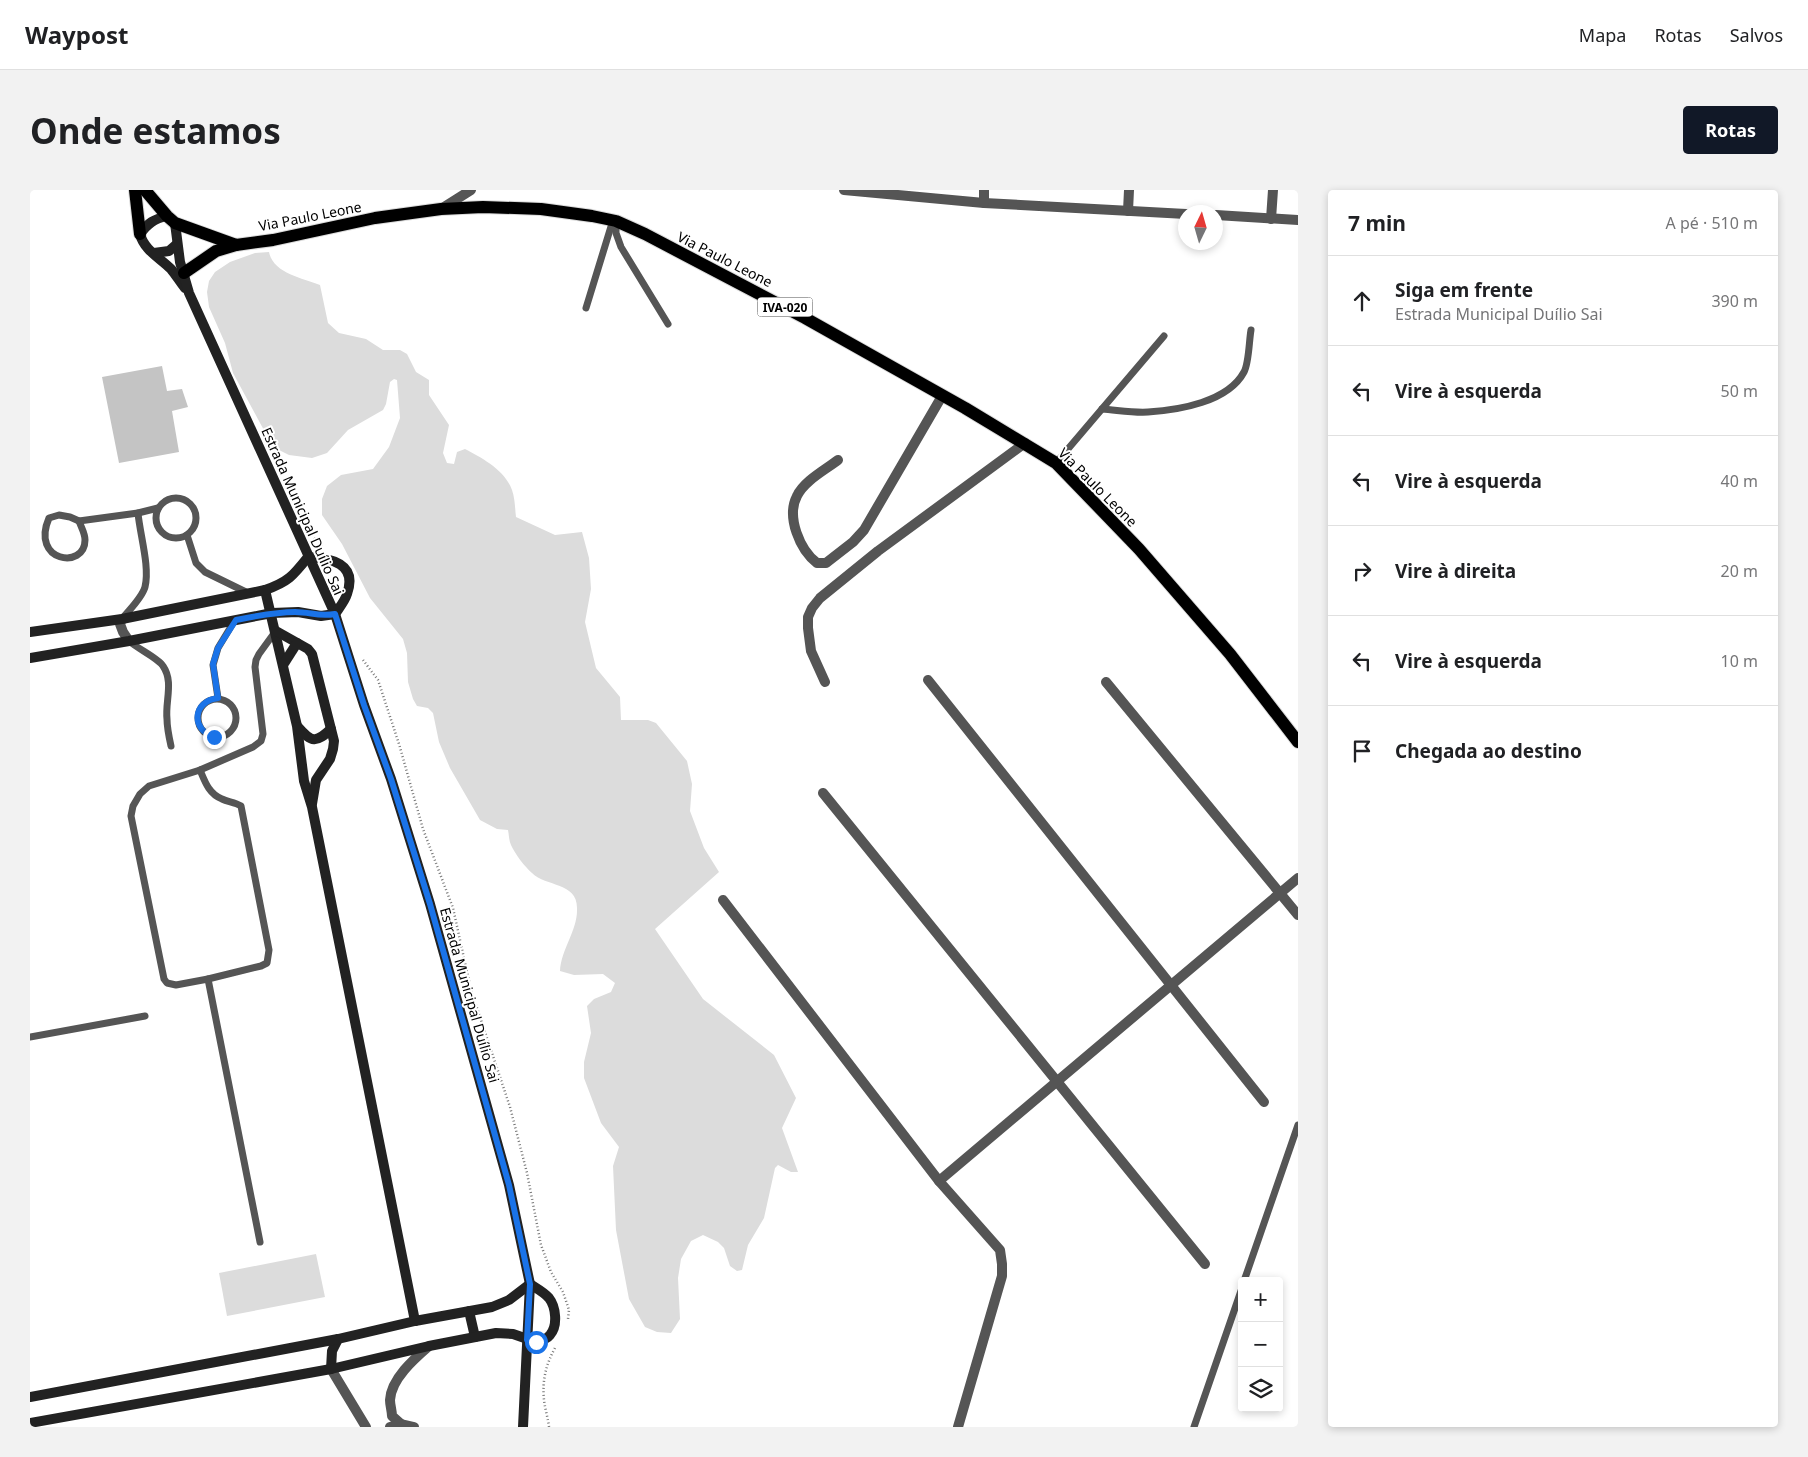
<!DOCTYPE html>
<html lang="pt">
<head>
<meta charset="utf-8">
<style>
	:root { --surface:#fff; --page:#f2f2f2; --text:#202124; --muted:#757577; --line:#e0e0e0; --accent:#111827 }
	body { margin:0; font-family:"Noto Sans",sans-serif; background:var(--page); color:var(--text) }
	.controls { position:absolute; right:15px; bottom:15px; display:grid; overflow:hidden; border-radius:5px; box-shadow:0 2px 8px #0003 }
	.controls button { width:45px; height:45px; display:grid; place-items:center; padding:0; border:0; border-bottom:1px solid var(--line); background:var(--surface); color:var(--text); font:25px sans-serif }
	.compass { position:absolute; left:1148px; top:15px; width:45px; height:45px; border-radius:50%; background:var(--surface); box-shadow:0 2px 8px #0003; rotate:5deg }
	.stop { position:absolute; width:15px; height:15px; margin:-11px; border:4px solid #1a73e8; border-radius:50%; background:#fff }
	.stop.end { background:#1a73e8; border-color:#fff; box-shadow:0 1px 5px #0008 }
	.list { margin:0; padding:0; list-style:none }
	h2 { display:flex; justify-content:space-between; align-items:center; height:65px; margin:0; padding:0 20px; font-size:21px }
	h2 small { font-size:16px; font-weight:400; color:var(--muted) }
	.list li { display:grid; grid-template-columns:32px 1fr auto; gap:15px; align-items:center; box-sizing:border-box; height:90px; padding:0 20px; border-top:1px solid var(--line) }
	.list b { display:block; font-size:19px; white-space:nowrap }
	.list p { margin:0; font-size:16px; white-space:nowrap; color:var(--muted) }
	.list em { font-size:16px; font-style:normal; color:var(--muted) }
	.icon { flex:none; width:28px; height:28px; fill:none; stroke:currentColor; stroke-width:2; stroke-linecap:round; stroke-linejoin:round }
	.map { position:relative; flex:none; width:1268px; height:1237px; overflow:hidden; border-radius:5px }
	header { display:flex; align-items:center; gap:30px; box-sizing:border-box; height:70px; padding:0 25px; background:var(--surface); border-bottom:1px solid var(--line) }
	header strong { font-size:24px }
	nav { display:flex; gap:28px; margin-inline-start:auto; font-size:18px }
	.intro { display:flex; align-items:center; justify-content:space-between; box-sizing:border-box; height:120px; padding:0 30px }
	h1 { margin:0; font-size:35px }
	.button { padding:12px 22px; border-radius:5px; background:var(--accent); color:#fff; font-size:18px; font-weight:700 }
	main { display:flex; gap:30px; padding:0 30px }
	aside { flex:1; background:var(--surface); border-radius:5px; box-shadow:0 2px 8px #0003 }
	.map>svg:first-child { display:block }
</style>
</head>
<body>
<header>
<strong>Waypost</strong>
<nav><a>Mapa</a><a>Rotas</a><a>Salvos</a></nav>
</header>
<div class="intro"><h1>Onde estamos</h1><a class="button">Rotas</a></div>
<main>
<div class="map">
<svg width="1268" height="1237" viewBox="0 0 1268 1237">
	<rect width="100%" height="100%" fill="#fff"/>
	<g fill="#dcdcdc">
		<path d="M239,62c4,21 33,26 51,33l8,38 11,10 27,6 17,11h17l7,4 9,18 13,8v15l20,30 -6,28 4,10 7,1 3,-12 8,-3c17,9 40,21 47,41 3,8 3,19 4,27l39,18 27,-3 7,26 2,31 -6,33 11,46 24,29 1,23h27l8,3 31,38 5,23 -2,27 14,37 15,24 -64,57 48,70 71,56 22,43 -14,30 16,44h-7l-13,-7 -3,3 -11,50 -16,27 -6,25 -5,1 -7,-5 -6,-18 -6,-6 -15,-7 -12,6 -10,18 -3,19 2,41 -9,14 -14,-1 -12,-5 -16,-28 -13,-69 -3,-64 6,-19 -18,-24 -17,-45v-16l7,-29 -4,-27 7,-7 17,-7 4,-9 -12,-9 -29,1 -14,-4c1,-22 18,-41 17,-63 0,-26 -31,-21 -45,-35 -7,-6 -17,-19 -21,-28 -2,-4 -2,-10 -3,-15l-11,-1 -17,-9 -30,-52 -11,-26 -6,-29 -5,-5 -11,-2 -4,-7 -5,-17 -1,-29 -4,-14 -33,-41 -28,-54 -20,-29v-16l5,-13 14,-11 32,-6 16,-22 11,-29 -3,-38 -3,-1 -4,3 -4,22 -3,6 -35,20 -21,23 -15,5 -23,-3 -16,-8 -40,-74 -8,-30 -16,-36 -2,-15 2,-11 6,-9 15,-10 25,-9z"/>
		<path d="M286,1064l9,43 -98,19 -8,-43z"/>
	</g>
	<path fill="#c4c4c4" d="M132,176l5,25 15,-2 6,18 -16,4 7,41 -60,11 -17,-86z"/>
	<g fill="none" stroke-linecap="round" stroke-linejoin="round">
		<defs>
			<g id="primary">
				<path d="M105,0l5,44"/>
				<path d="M115,0l22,26 8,7 61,22 37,-5 102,-22 66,-9 42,-2 58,2 51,7 24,5 29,13 160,84 160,90 91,55 83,86 91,105 68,88"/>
				<path d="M154,83l32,-22 20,-6"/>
			</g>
		</defs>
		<use href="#primary" stroke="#dbdbdb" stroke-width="14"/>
		<g stroke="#777" stroke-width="2.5" stroke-dasharray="1 2.5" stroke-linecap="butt">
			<path d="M284,348l4,5 7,3"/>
			<path d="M333,470l15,20 21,64 24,85 30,79 18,82 39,117 17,66 14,72 10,27 12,20 6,18 -1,9"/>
			<path d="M519,1237c-1,-9 -4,-18 -5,-27 -2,-20 2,-36 12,-54"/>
		</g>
		<g stroke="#555" stroke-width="7">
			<path d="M586,31v12l5,14 47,77"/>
			<path d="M556,118l27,-88"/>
			<path d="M1072,219c15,1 31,4 46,3 31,-2 80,-10 96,-40 5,-9 5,-31 7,-42"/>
			<path d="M1026,273l108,-127"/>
			<circle cx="146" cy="328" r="20"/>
			<path d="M29,325l11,2 9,4c2,6 6,12 6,19 0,30 -55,22 -36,-22z"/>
			<path d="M49,331l59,-8 20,-5"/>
			<path d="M157,345l9,28 9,9 43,21"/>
			<path d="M92,429c7,-9 20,-21 23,-32 5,-20 -5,-52 -7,-74"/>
			<path d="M99,451c9,8 29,17 34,25 11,16 2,35 4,53 0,9 2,18 4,27"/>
			<path d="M188,508l-5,-33 5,-17 17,-28"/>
			<circle cx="187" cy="528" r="19"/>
			<path d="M170,580c5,12 9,24 22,29 6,3 13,3 19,7l28,144 -2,13 -6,3 -53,13"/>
			<path d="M0,847l115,-21"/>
			<path d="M230,1052l-52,-263 -32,6 -9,-2 -3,-4 -33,-163 2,-10 7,-12 9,-8 51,-16 53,-23 8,-6 2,-7 -8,-67 1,-7 3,-6 16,-22"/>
			<path d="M1214,1091l54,-156"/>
			<path d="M1164,1237l48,-139"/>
		</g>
		<g stroke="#555" stroke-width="10">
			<path d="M814,0l140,13 202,11"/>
			<path d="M954,13v-13"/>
			<path d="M411,19l30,-19"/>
			<path d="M1098,21l1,-21"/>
			<path d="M1186,25l82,5"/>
			<path d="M1241,29l2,-29"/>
			<path d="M808,270c-13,10 -34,21 -41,36 -11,21 3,54 20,67h9l27,-21 11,-12 78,-134"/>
			<path d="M92,429l-2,5 3,8 6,9"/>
			<path d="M898,490l336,422"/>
			<path d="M795,492l-14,-31 -3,-23v-11l4,-9 8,-10 58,-47 147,-108"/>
			<path d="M1076,492l192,233"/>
			<path d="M793,603l382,471"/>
			<path d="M693,710l216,281 61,69 2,14v12l-44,151"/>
			<path d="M909,991l359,-303"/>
			<path d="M301,1179l35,58"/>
			<path d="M371,1234l-9,-8c0,-5 -2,-11 -2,-16 1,-21 24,-41 39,-54"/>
			<path d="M360,1237l11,-3 13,3"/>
		</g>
		<g stroke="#222" stroke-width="10">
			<path d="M137,26c-13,3 -19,7 -27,18 4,16 20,24 31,35 5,6 9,13 14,19"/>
			<path d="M145,33l5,39 9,31 146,321 29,91 27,74 39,125 79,281 21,99 -7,143"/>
			<path d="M124,63l15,-2 8,-7"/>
			<path d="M235,400l32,136 7,55 8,26 103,514"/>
			<path d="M246,441l32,18 4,5 22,87 -1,8 -3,10 -14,21 -4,24"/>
			<path d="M0,442l92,-13 143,-29c23,-8 28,-14 43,-33"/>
			<path d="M0,468l99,-17 143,-28 26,-1 23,4 14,-2c4,-6 10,-13 12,-20 11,-31 -17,-36 -39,-37"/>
			<path d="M253,475l14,-22"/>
			<path d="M268,537c14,16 18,16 33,2"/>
			<path d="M439,1121l6,26"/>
			<path d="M301,1179l1,-18 6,-12"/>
			<path d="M0,1207l308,-58 77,-18 77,-14 17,-7 21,-16c6,4 14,8 19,14 7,9 9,28 1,37 -3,4 -10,6 -14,7l-23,-8 -17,-1 -67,13 -98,23 -301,54"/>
		</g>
		<use href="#primary" stroke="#000" stroke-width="12"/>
	</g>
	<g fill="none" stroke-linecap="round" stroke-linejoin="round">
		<path stroke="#1a73e8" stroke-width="6" d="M184,547c-24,-8 -21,-36 4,-39l-5,-34 5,-16 18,-28c20,-4 39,-8 59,-8 16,0 23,5 40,2l29,91 27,74 39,125 79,281 21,99 -3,56 9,2"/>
	</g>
	<g text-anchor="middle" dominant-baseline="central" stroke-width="4" stroke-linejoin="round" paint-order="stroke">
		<rect fill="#fff" stroke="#4c4c4c" stroke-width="1" x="727.5" y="107.5" width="55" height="19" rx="4"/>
		<g font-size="12" font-weight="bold" fill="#000">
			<text x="755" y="117">IVA-020</text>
		</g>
		<g font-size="14" fill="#000" stroke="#fff">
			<text transform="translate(280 26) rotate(-11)">Via Paulo Leone</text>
			<text transform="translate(695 69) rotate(27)">Via Paulo Leone</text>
			<text transform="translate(1068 297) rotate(45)">Via Paulo Leone</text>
			<text transform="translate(273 321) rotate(66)">Estrada Municipal Duílio Sai</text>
			<text transform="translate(440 805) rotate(74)">Estrada Municipal Duílio Sai</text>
		</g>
	</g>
</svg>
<div class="controls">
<button>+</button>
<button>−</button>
<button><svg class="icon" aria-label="layers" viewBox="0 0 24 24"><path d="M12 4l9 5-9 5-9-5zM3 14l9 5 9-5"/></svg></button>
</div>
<svg class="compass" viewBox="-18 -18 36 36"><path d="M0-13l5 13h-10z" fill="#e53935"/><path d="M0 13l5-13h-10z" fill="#757577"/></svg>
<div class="stop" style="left:506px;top:1152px"></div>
<div class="stop end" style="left:184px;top:547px"></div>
</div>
<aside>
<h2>7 min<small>A pé · 510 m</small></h2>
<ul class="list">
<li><svg class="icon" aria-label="ahead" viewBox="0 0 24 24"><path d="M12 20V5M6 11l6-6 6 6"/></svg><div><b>Siga em frente</b><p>Estrada Municipal Duílio Sai</p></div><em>390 m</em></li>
<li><svg class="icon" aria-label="left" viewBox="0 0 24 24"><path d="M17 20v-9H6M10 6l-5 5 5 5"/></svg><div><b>Vire à esquerda</b></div><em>50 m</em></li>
<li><svg class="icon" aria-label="left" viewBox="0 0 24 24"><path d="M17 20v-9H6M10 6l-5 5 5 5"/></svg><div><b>Vire à esquerda</b></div><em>40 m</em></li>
<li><svg class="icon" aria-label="right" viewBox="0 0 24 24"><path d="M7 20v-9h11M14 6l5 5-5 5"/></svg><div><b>Vire à direita</b></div><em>20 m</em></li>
<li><svg class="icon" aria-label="left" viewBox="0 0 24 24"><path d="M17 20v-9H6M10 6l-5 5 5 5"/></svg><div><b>Vire à esquerda</b></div><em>10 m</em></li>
<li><svg class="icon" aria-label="arrive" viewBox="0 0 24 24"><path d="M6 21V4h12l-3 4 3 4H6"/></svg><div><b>Chegada ao destino</b></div></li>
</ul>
</aside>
</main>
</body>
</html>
